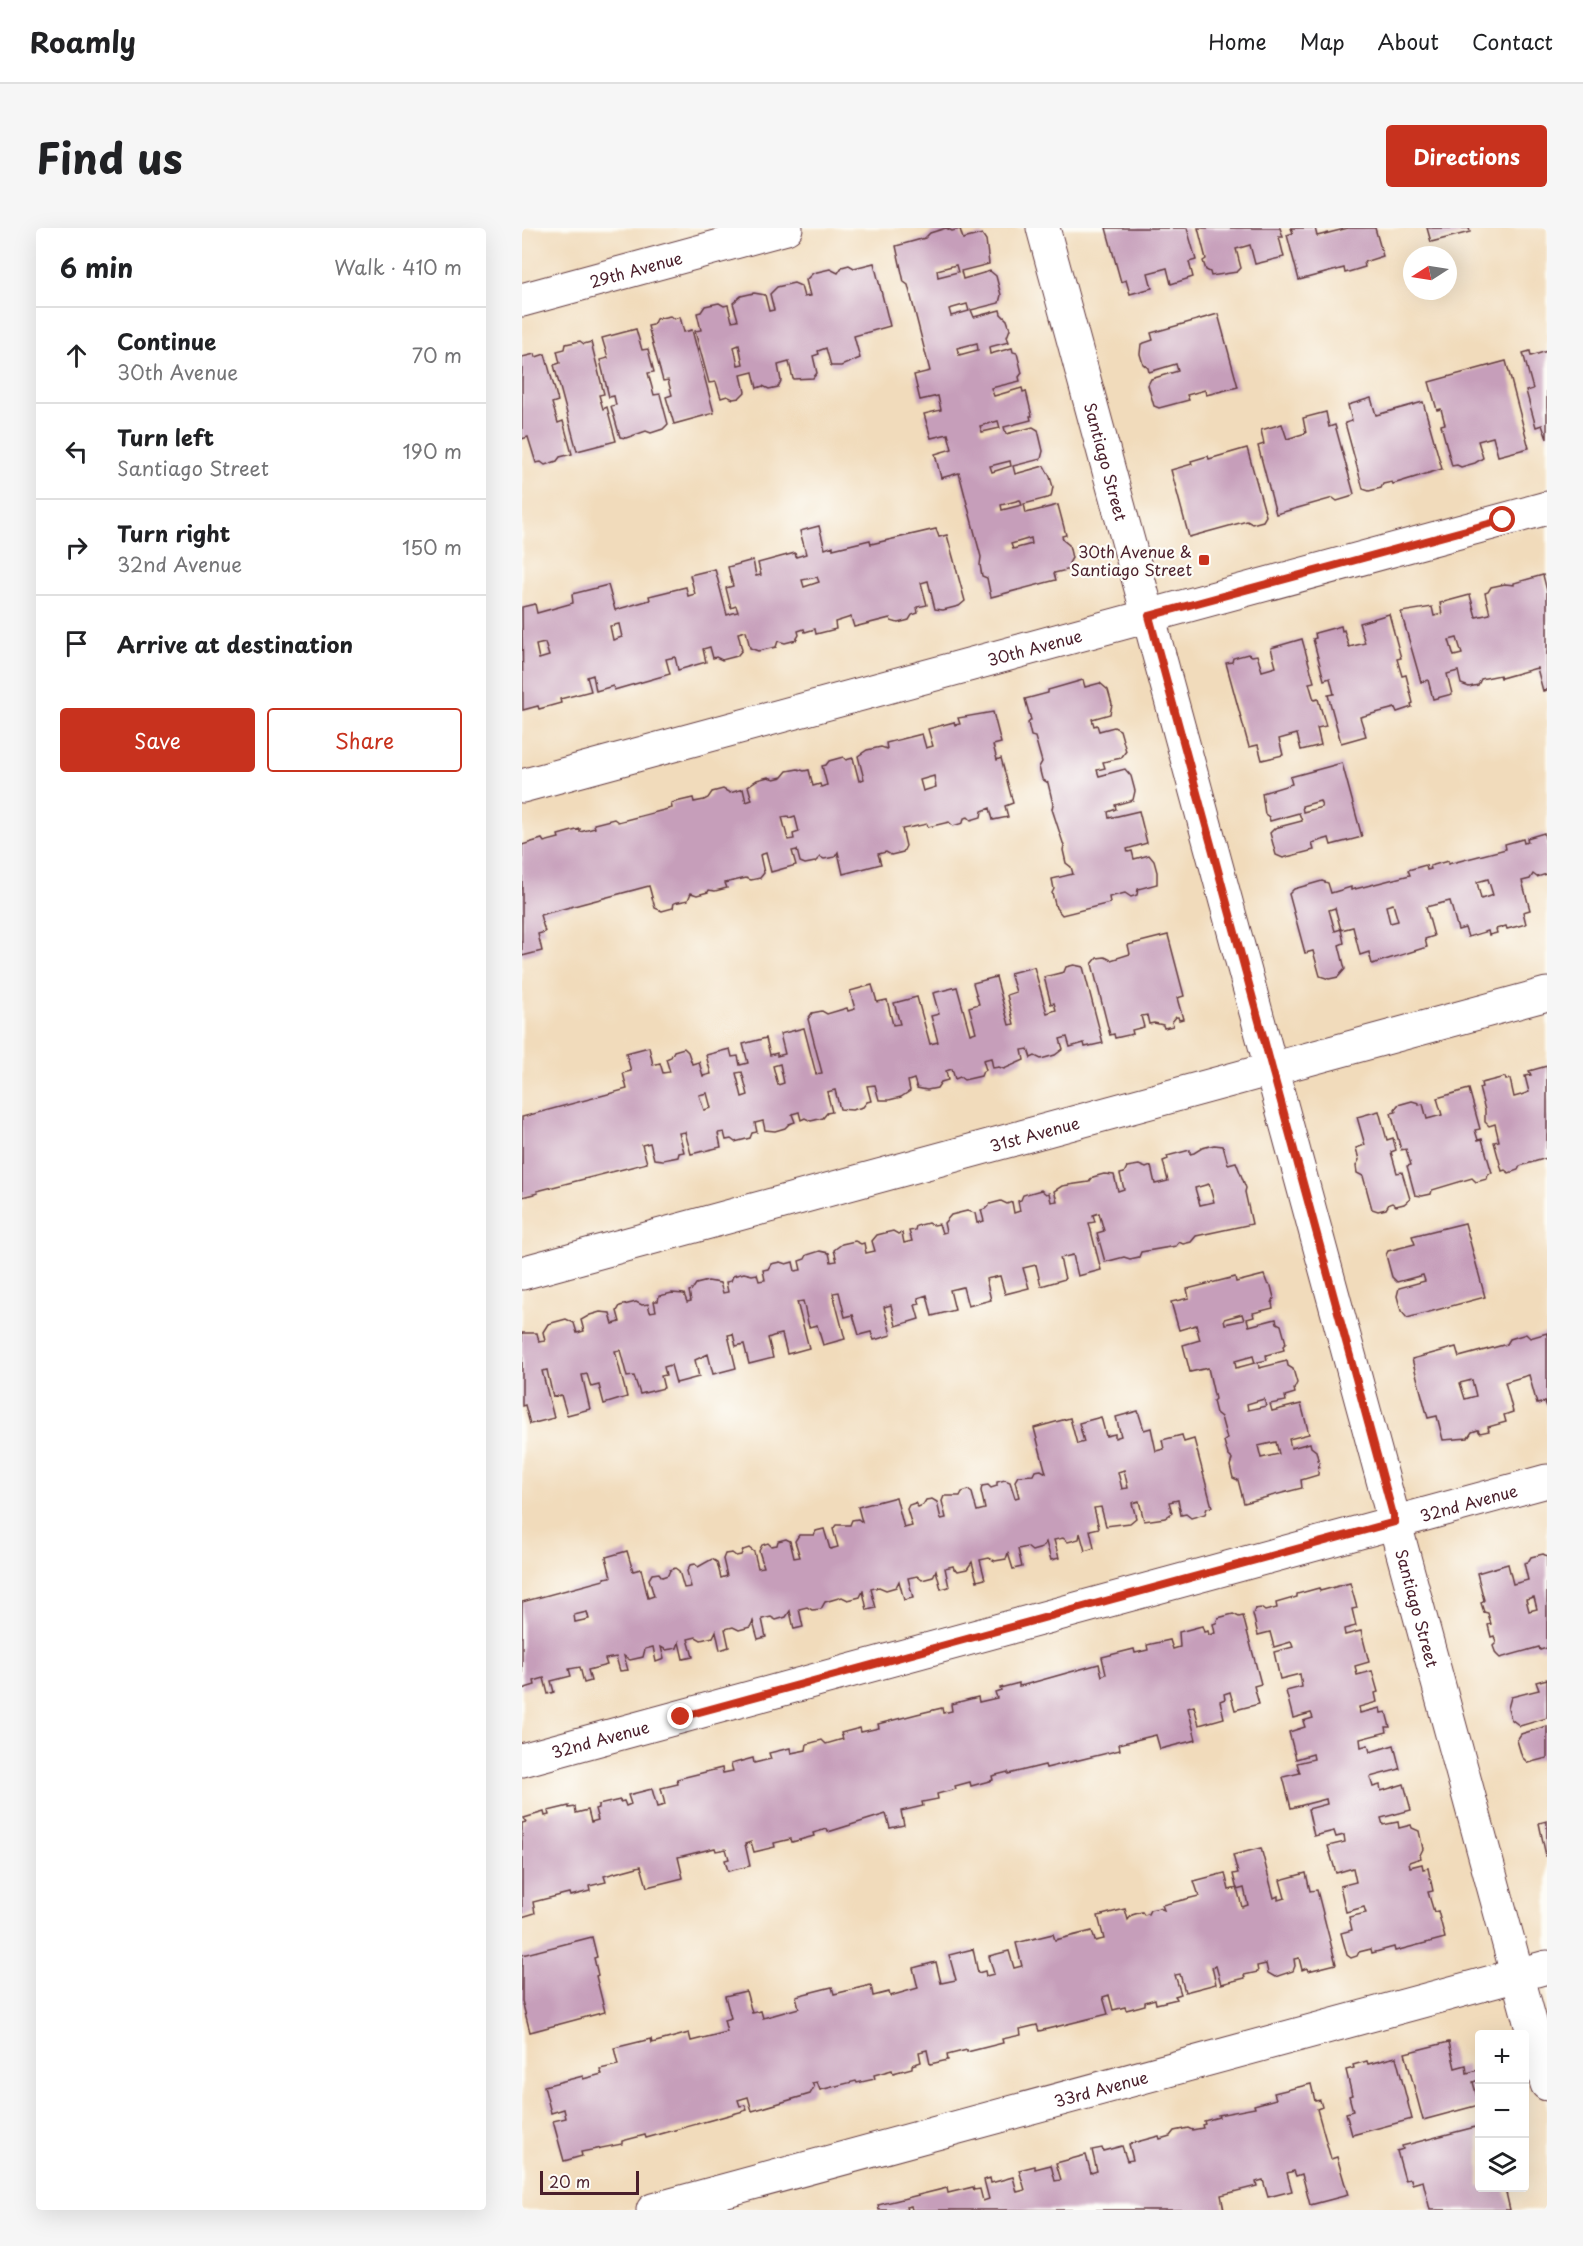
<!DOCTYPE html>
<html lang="en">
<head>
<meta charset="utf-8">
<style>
	:root { --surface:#fff; --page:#f6f6f6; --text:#202124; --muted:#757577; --line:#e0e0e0; --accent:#c8321e }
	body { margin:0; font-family:"Playpen Sans",sans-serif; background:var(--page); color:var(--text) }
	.controls { position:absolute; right:18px; bottom:18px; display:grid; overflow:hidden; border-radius:6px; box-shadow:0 6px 24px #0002 }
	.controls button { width:54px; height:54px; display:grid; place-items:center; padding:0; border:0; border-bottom:2px solid var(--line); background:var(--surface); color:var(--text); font:30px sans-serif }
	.compass { position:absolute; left:881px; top:18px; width:54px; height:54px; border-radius:50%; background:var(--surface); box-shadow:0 6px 24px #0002; rotate:258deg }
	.scale { position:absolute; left:18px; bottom:15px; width:99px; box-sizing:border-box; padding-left:6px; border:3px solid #4a1f2b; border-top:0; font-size:16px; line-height:21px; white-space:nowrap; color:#4a1f2b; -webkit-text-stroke:4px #fdfcf7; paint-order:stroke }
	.stop { position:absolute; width:18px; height:18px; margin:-14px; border:4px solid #c8321e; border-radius:50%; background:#fff }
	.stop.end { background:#c8321e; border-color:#fff; box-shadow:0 2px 6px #0008 }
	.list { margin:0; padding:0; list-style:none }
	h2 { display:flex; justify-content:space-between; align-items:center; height:78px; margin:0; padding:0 24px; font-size:26px }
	h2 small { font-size:20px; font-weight:400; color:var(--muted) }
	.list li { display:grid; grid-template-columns:39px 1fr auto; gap:18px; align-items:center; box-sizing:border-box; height:96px; padding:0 24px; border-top:2px solid var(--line) }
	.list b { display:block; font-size:22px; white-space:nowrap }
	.list p { margin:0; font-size:20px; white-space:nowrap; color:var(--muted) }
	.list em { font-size:20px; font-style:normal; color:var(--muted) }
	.actions { display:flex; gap:12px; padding:18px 24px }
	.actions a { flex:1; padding:14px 0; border:2px solid var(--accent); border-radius:6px; text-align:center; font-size:21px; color:var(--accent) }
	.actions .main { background:var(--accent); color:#fff }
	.icon { flex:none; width:33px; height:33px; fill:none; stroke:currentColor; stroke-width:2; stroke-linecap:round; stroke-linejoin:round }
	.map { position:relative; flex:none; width:1025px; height:1982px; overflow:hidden; border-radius:6px }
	header { display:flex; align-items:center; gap:36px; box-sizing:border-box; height:84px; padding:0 30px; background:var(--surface); border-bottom:2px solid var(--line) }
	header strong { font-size:28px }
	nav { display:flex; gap:33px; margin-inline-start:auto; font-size:21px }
	.intro { display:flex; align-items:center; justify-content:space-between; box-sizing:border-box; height:144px; padding:0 36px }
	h1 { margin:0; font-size:42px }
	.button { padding:15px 27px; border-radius:6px; background:var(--accent); color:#fff; font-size:21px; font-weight:700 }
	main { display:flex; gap:36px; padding:0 36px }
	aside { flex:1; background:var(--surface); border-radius:6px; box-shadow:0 6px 24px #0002 }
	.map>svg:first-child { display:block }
</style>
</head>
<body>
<header>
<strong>Roamly</strong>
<nav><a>Home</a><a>Map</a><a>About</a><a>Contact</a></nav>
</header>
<div class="intro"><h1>Find us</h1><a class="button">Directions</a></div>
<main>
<aside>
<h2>6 min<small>Walk · 410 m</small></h2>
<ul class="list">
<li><svg class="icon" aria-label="ahead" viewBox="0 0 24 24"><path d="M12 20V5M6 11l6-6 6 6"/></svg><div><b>Continue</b><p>30th Avenue</p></div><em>70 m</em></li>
<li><svg class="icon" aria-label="left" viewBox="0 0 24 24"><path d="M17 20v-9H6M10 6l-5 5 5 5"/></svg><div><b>Turn left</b><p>Santiago Street</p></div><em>190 m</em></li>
<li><svg class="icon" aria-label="right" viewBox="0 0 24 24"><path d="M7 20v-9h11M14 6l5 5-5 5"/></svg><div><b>Turn right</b><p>32nd Avenue</p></div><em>150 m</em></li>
<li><svg class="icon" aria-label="arrive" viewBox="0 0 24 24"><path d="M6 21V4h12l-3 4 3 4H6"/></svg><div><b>Arrive at destination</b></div></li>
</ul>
<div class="actions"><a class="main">Save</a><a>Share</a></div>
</aside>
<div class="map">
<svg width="1025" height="1982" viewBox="0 0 1025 1982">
	<rect width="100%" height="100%" fill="#fdfcf7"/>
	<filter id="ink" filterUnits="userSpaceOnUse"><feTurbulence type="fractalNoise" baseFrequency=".0167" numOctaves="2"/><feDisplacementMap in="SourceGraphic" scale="12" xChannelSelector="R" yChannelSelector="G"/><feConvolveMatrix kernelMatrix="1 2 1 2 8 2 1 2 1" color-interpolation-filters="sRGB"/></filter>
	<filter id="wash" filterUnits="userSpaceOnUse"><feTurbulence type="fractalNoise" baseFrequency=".008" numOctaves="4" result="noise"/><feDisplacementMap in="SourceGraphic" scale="24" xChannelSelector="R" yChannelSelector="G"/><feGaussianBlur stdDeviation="1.35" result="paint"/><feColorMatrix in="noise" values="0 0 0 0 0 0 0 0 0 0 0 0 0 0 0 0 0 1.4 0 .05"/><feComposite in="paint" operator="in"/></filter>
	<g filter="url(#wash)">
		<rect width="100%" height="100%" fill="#f1dbbb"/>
		<g id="blocks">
			<g fill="#c69eba" fill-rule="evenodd">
				<path d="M424,0l6,3 8,-2 3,10 19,-5 4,6 3,24 -28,7 2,8 27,-8 6,5 5,19 -2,8 -28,7 3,7 26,-7 1,4 6,6 3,9 -3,8 2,5 -20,5 1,7 22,-6 1,4 4,1 5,20 -3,4 1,4 -29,7 3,8 28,-8 1,4 3,-1 6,25h-2l1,4 -27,7 2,7 27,-7 5,3 5,21 -2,8 -28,7 2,8 29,-8 6,11 3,10 -2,10 -27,7 2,9 32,-8 8,30 -4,1 1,4 6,5 3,13 -3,5 2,6 -17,4 2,7 -65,17 -4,-19 -5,-2 -2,-11 1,-8 -22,-84 -18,5 -6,-24 17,-5 -4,-15 -17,4 -7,-24 17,-4 -3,-14 -18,4 -6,-25 16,-4 -22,-86 -4,-3 -8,-36 29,-8 5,-5zM434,37l2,7 -20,5 -1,-7zM445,76l2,7 -18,5 -2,-7zM455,115l1,7 -19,5 -2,-7zM476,193l2,7 -18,4 -2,-6zM488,233l1,5 -19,6 -2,-6zM498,272l2,5 -20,5 -1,-5zM509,310l1,6 -19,5 -2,-5z"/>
				<path d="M584,0h81l9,32 -7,2 4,15 -22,7 -4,-16 -11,3 -8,2 4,15 -22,6 -4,-14 -5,2z"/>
				<path d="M676,0h82l3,9h-4l5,20 -29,7 -5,-19 -14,4 5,19 -4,4 -26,4 -1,-4 -4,-2 -3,-9 3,-2z"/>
				<path d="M769,0h24l2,8 31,-8h27l8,28 -19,6 1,5 -20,6 -1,-5 -45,12 -12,-45 6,-2z"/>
				<path d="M905,0h42l1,4 -39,10z"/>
				<path d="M352,35l16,63 -36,10 6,22 -19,8h-10l-5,-18 -8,3 1,3 -6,2 4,17 -4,5 -20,1 -4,-17 -11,3 3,16 -3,6 -9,2 -6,-3 -6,2 -4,-16 -12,3 4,17 -6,6 -6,1 -6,-3 -6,2 -5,-16 -7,1 -14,-52 6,-1 -4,-17 4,-1 4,-6 14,-3 5,3 4,-1 4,16 6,-1 -5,-17 8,-7 13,-3 11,2 4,16 5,-1 -4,-16 7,-7 17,-4 7,3 3,11 6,-1 -4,-16 7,-7 17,-4 8,4 4,-6 7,-2 5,3zM217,117l4,19 -5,1 -4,-18z"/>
				<path d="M696,86l20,73 -32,8 -1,-5 -18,5 2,5 -30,8 -5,-2 -6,-21 3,-6 27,-8 -2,-7 -27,8 -1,-4 -5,-4 -3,-10 1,-10 12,-4 -2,-7z"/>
				<path d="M148,88l4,3 6,-2 4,15 8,-2 22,83 -40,11 -8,-27 6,-2 -4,-15 -5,1 -15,-55 5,-1 3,-6z"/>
				<path d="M114,101l6,21 6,-1 6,23 -6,1 6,22 6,-1 8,30 -5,5 -12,4 -5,-2 -20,7 -6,-1 -9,-31 5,-1 -2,-9 -5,1 -9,-37 8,-2 -6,-20z"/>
				<path d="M58,113l4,3 7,-2 13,52 -5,1 4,14 4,-2 9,34 -39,10 -23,-86 6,-2 -3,-12 8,-2 1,-5z"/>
				<path d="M1008,123l1,5 16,-5v88l-5,-14 -6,2 -10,-36 7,-2 -10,-36z"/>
				<path d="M13,126l1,3 9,-3 13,47 -6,2 6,20 5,-2 9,33 -12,3 -3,4 -12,4 -4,-3 -5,1 -8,-26 -6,2v-82z"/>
				<path d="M984,133l23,87 -31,8 -5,-19 -15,4 5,17 -8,5 -14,4 -4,-2 -5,1 -11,-41 4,-1 -4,-15 -4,1 -8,-28z"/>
				<path d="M849,170l5,17 47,-13 19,67 -49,15 -1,-2 -9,2 -2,4 -12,3 -6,-2 -18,-66 7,-2 -4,-16z"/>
				<path d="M804,184l3,15 6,-2 19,69 -4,3 -13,4 -4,-3 -57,16 -18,-68 6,-2 -3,-14 21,-6 5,15 9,-3 10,-3 -3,-15z"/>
				<path d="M725,220l19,68 -3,5 -11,3 -5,-3 -58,16 -18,-67 21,-6 -1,-3 17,-5 1,3z"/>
				<path d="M297,298l6,23 8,-3v3l37,-9 1,4 65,-15 3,8 8,-2 18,66 -6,5 -16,4 -8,-1 -7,-28 -7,2 6,22 -10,2 1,6 -6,2 -3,5 -11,3 -7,-2 -1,-3 -36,9 -3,-10 -16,5 1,7 -20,5 -1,-5 -10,3 -1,-3 -6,2 1,4 -3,5 -11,3 -7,-2 -2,6 -18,4 -8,-3 -4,-17 -8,2 4,17 -5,6 -15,4 -6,-3 -3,1 -3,-11 -7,2 3,13 -28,8 -3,-13 -9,2 4,15 -56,16 -1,-4 -17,5 -3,-16 -6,2 4,14 -31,8 1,4 -22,6 -1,-3 -15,4 -1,-103 13,-3 2,9 36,-10 -1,-9 36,-9 7,25 35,-10 -1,-4 37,-9 2,9 7,-2 -5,-19 25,-6 12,46 6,-2 5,-1 -2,-6 -5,2 -5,-20 7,-2 -5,-19 25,-7 3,16 5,-1 -3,-12 37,-10 1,4 10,-3 -6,-23zM295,349l2,5 -15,5 -2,-7zM97,396l3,13 -9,3 -3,-14zM23,415l4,13 -10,3 -3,-14z"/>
				<path d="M1021,347l4,16v99l-4,1 -6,-23 -36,10 -1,-3 -19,4 -3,6 -9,2 -8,-3 -3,-13 -11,3 5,20 -19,5 -5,-19 -7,2 -20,-70 31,-5 2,9 8,-2 -2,-11 30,-8 6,22 14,-3 -5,-21 3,-1 3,-5 14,-3 9,1v-2zM935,410l5,16 -8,2 -5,-16z"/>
				<path d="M867,386l12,44 -4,1 5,17 4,-1 7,28 -2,1 1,3 -15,5 -2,-4 -35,9 6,19 -25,7 -13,-48 6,-1 -4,-16 -6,2 -11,-41 3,-1 -1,-5 26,-7 1,5 2,-1 5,17 16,-4 -6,-20z"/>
				<path d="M780,411l12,43 -5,1 5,17 4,-1 8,27 -9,2 4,17 -20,5 -4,-16 -18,5 4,16 -21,5 -4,-15 -9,2 -23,-84 6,-1 1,-4 15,-4 4,2 5,-1 5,16 14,-4 -5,-19z"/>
				<path d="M561,452l2,7 15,-4 8,7 4,14 -2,10 -18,5 2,7 3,-1 2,6 15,-4 6,3 6,21 -5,7 -18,4 2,6 -8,2 2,6 26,-7 6,7 4,15 -2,9 -18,5 1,4 -8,3 1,6 30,-7 8,32 -20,6 1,3 4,-1 2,8 15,-4 5,6 3,11v12l-19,5 -1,6 -6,2 -6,-4 -16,4 1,6 -48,12 -6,-7 -4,-15 2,-4 -2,-10 21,-5 -2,-7 -5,-4 -3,-13 1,-4 -12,-37 1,-5 -5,-21 -6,-4 -3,-12 3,-5 -7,-25 -4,-1 -3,-13 3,-3 -6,-21 23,-6v-3z"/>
				<path d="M471,484l8,31 -8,2 4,15 4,-2 12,45 -8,3 3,11 -15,3 -3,-12 -8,3 -1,6 -10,3 -3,-3 -4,1 -1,5 -10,3 -4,-4 -21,5 -1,-3 -25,5 4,17 -3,6 -12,3 -5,-3 -8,2 3,10 -38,10 -5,-22 -3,5 -11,2 -4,-2 -5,5 -10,2 -5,-2 -3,-12 -5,1 4,14 -25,7 -5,-19 -6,2 4,18 -4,5 -9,2 -5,-2 -21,5 2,5 -12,3 -6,-1 -1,2 -11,3 -6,-2 -3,7 -14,3 -1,5 -11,3 -7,-3 -6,-22 -109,29 5,17 -7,2 4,17 -20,5v-111l20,-6 2,3 15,-4 -1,-3 22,-6v3l15,-4 -1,-4 20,-5 4,3 50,-13 4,-1 -1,-5 22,-5 1,4 10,-2 4,-2 4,-6 11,-3 7,4 13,-4 3,13 6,-2 -4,-14 9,-6 11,-3 6,2 8,-2 5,-6 11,-2 6,2 5,-1 4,16 7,-2 1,3 6,-2 -5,-19 4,-1 3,-4 14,-4 3,3 7,-2 6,23 5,-2 -6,-23 9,-6 14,-3 6,2 -1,-6 36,-9 4,14 7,-2 -5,-17 26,-7 1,3 5,-1 -2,-6zM412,548l2,11 -13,4 -3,-11zM266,588l1,2 6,-2 4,16 -6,2 1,5 -6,1 -6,-23z"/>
				<path d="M820,535l20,74 -31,8 -2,-7 -17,5 2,7 -31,8 -7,-3 -6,-22 5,-5 27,-7 -3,-8 -29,8 -1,-4 -4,-3 -3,-21 30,-9 -2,-7zM798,573l2,6 -19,5 -1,-6z"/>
				<path d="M1022,605l1,5 2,-1v37l-10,3 -4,-3 -3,5 -8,2 8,29 -7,2 3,12 -19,5 -1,-3 -10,3 1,4 -8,2 -1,-4 -20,6 -3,-9 -7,2 -8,-29 -24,6 8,29 -9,3 2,8 -55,17 -3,-12 -9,3 -7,-28 -12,3 -6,-22 -6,2 6,21 6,-2 3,14 -5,2 6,24 -7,8 -9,2 -9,-3 -7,-25 -8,2 -16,-59 5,-5 28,-8 6,2 3,10 20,-6v3l59,-15 -2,-5 18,-5 1,5 4,-1 -1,-3 18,-5v3l58,-15 -1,-5 18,-5 1,4 4,-1 -1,-4zM966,651l5,16 -12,4 -4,-17zM871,676l5,17 -8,2 -4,-17z"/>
				<path d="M646,707l16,61 -7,2 6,21 -4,1 -1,-3h-2l-4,5 1,4 -9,2 -1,-3 -9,-2 -5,1 -2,-9 -6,1 3,11 -12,3 1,4 -18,4 -1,-4 -4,1 -18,-71 5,-6 8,-1 6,3 19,-6 -2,-9z"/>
				<path d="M552,737l9,2 20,76 -18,4 -1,-4 -14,4 -3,-10 -7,2 3,10 -8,6 -14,4 -6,-3 -4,2 -3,-9 -6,1 2,10 -20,9 -5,-2 -6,1 -2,-10 -8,2 3,10 -3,1 -2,5 -17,4 -4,-3 -5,2 -3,-10 -6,2 2,9 -7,2 -4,6 -10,2 -10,-2 -3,-9 -6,2 2,10 -9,6 -12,3h-10l-4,-15 -8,1 4,15 -4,1 -4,5 -11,3 -12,-1 -5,-19 -8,2 5,20 -5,1 -4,5 -12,3 -6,-3 -4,2 -2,-8 -7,2 3,8 -6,2 -4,4 -10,3 -10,-1 -2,-9 -8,2 2,9 -5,1 -2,5 -15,4 -4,-3 -5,1 -2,-8 -6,1 3,14 -30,7 -6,-22 -6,1 5,19 -5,1 -1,4 -15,3 -9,-1 -4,-16 -8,2 5,18 -110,28 1,2 -16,4v-80l105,-28 -4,-16 8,-2 -5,-18 23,-6 4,18 7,-2 3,10 7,-1 -4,-13 5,-2 3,-6 10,-3 4,4 4,12 7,-2 4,14 8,-2 -5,-19 24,-6 2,8 6,-1 2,9 8,-2 -5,-19 23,-6 4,17 7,-2v3l8,-2 -5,-20 24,-6 12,46 6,-1 -14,-54 4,-6 10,-2 5,3 20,-6 1,3 7,-2 -5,-18 22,-6 5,17 10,-2 6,25 7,-1 -6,-21 23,-6 13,47 8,-2 -7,-26 8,-2 -6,-21 24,-6 13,47 6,-2 -7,-25 10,-3 -6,-21 23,-6 13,48 5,-1 -7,-29 9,-3 -6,-19 24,-6 13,46 9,-3 -2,-7 -3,1 -7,-27 20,-5 2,-5zM258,836l4,19 -6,2 -5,-19zM220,844l6,23 -6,2 -6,-24zM185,865l4,15 -7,2 -5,-15z"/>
				<path d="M1025,838v92l-27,8 -2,4 -9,3 -4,-3 -3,1 -8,-29 5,-1 -4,-17 -6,2 -4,-4v-12l-6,-22 3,-1 -1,-4 24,-6 1,3 4,-1 4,18 7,-2 8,-3 -4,-16 6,-1 -2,-4z"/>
				<path d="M947,861l11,40 -5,1 3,10 4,-1 10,34 -4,1 -1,5 -11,3 -4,-4 -40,12 -1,4 -9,2 -7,-1 -8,-29 4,-1 -5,-16 -5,1 -10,-37 5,-1 -1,-3 3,-4 14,-4 7,2v2l4,-1 4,15 15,-4 -5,-17z"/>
				<path d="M857,883l8,29 6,-2 3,12 -5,2 6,21 5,-1 8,27 -6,5 -8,2 -4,-3 -3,1 -3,5 -8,2 -6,-2 -9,-33 -6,-3 -1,-7 3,-6 -3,-12 9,-3 -8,-28z"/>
				<path d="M692,917l9,1 5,18 8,-2 10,26 -1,4 7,32 -56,12 -5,6 -8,2 -4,-2 -3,4 -35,6 -2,5 -9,2 -6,-2 -19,5 -8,-29 7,-2 -5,-18 -6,2 2,7 -6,1 12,47 -23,6 -5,-21 -13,3 5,21 -24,7 -5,-21 -13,3 6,20 -24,6 -5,-18 -14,3 5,21 -23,6 -5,-19 -13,3 5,20 -23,6 -5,-21 -9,3 2,6 -5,1 4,14 -23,7 -5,-21 -7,2 7,28 -17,5 -3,-8 -12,3 -6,-20 -8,2 -6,-25 -6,1 12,46 -22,6 -6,-20 -8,2 -6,-26 -6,1 12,46 -22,6 -5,-20 -9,2 -5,2 5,20 -24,6 -5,-20 -8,2 -3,-12 -5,1 8,33 -23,6 -5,-20 -13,6 4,17 -23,6 -5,-18 -7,2 2,8 -5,1 3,12 -24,6 -6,-18 -7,1 -7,-27 -5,1 12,46 -23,7 -5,-19 -8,2 -4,-13 -5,1 8,34 -23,6 -6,-20 -8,2 -6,-27 -5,1 12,47 -24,6 -5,-19 -3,1v-73h15l2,9 6,-1 -2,-9 5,-8 18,-5 8,4 3,10 7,-2 -3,-11 9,-5 10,-3 10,1 3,11 7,-2 -3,-11 3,-5 16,-4 6,3 6,-1 2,8 6,-1 -2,-10h4l1,-5 13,-3 12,1 3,8 4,-1 -2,-10 3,-1 4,-6 12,-3 12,2 3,10 5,-1 -2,-10 5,-1 2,-5 11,-3 8,2 5,-1 2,7 6,-1 -2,-10 5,-1 3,-5 9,-2 6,2 7,-2 2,9 6,-1 -2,-9 6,-2 2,-4 13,-4 9,2 2,9 6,-1 -3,-11 8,-6 13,-3 6,3 3,-1 2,10 9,-2 -3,-10 5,-6 16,-4 5,3 4,-1 2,10 8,-2 -3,-10 6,-1 1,-4 12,-3 6,2 5,-1 3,9 4,-1 -2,-9 7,-8 16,-4 8,2 2,10 7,-2 -3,-11 4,-1 5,-5 11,-3 6,3 5,-2 2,11 6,-2 -2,-10 3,-1 2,-5 18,-5 5,4 3,-1 2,9 6,-1 -3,-10 8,-5 27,-4 4,-5 11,-3 10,1 4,16 6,-2 -4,-15 4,-1 3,-6 12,-2 7,3 5,-2 4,18 13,-3 -5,-20 5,-2 -1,-3 23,-6v4l4,-1 8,-5zM687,956l5,18 -14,3 -5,-17z"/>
				<path d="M943,995l20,74 -78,21 -6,-7 -4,-15 2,-8 26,-7 -2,-6 -26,7 -5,-5 -6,-22 2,-4 27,-7 -3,-8z"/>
				<path d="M742,1047l3,8 4,3 3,12 -2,5 1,5 -20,5 1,4 -7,2 2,7 27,-7 1,4 4,2 5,18 -3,3 1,4 -18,5 1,5 -9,2 1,6 28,-7 1,5 5,3 4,14 -3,6 1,4 -10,3 1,5 -16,3 2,7 29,-7 8,30 -20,5 2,9 19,-5 1,4 5,4 3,12 -1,12 -17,5 1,8 -58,15 -6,-23 -5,-2 -3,-12 2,-7 -4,-4 -4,-14 3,-2 -6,-22 -5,-4 -3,-12 2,-2 -7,-31 -18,4 -7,-27 17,-5 -4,-15 -17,5 -8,-28 18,-4 -2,-9 48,-12 1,5zM720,1086l2,6 -19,4 -1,-5zM731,1128l2,7 -19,5 -1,-7zM742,1171l2,7 -18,4 -1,-6zM754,1214l3,12 -18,4 -3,-12z"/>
				<path d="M1025,1105v74l-2,-5 -8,2 -8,-29 -24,7 8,30 -9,3 2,7 -18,5 1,4 -9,2 -2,-3 -6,2 -4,6 -25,2 -6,-24 -9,2 -16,-59 44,-12 3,10 48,-13 3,-5 16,-5 4,4zM950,1152l4,16 -11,3 -5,-16z"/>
				<path d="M616,1183l6,19 7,-2 5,23 8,-2 -2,-9 20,-5 2,7 10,-3 18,68 -5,1 -2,6 -14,4 -5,-4 -5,1 -3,-15 -9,2 3,11 -7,5 -21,3 -5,-20 -7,2 4,15 -6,5 -24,3 -5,-19 -7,1 5,20 -9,2 4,18 -9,3 -5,-18 -1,6 -11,3 -5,-4 -9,2 5,18 -8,2 -5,-18 -4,6 -10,3 -5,-4 -9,2 4,18 -9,2 -5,-16 -2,6 -11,2 -6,-3 -9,2 5,19 -8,2 -5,-19 -5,7 -9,2 -4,-2 -1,-3 -8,2 4,19 -8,2 -5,-19 -3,7 -11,3 -5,-4 -9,2 5,20 -9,2 -5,-19 -3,6 -10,3 -7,-3 -8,2 5,19 -9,2 -4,-19 -3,6 -12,3 -6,-3 -17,5 -4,7 -9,1 -5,-3 -8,2 4,18 -9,2 -4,-18 -4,6 -10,3 -5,-3 -9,2 4,18 -8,2 -5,-18 -3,6 -11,3 -6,-3 -8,2 4,18 -9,3 -4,-19 -3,6 -12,3 -5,-3 -8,2 5,18 -10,2 -4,-17 -2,6 -11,2 -5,-3 3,12 -8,3 -3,-15 -8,2 -2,8 -13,3 -6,-4 4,14 -8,1 -4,-14 -11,2 2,6 -19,5 3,11 -7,2 -4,-16 -11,2 2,7 -20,5 3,11 -6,2 -4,-16 -10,3 1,4 -13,4v-87l82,-22v-2l7,-1 -5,-20 21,-6 6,20 8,-2 7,29 6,-2 -5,-17 3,-5 7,-1 3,4 6,-2 2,-5 5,-2 4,3 5,17 7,-1 -4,-16 3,-6 5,-1 3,3 14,-8 5,3 4,16 6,-2 -4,-17 2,-5 7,-1 4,3 5,-1 2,-5 6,-2 5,4 4,16 6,-1 -5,-16 3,-6 6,-2 3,3 6,-1 1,-4 8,-2 4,2 4,17 6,-1 -5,-16 4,-6h15l2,-4 8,-2 6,20 8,-2 -5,-18 3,-4h14l2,-5 6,-1 4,3 -4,-15 38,-10 8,31 8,-2 -5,-17 2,-4 6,-2 3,4 5,-2 3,-5 6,-1 5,3 4,17 5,-1 -4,-17 2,-5h16l2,-4 6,-2 4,3 5,18 8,-2 -4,-18 1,-5 6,-1 3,3 6,-2v-4l8,-2 5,2 5,16 4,-1 -4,-16 3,-5 15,-1 2,-4 6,-1 5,3 -12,-45 36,-10 7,26 7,-2 -5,-19 22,-6 5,19 9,-2v4l6,-2 -5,-19zM602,1242l4,18 -6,1 -4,-17zM65,1384l2,7 -14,3 -1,-7z"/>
				<path d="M1021,1326l4,2v92l-7,2 -1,-3 -39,11 -4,-4 -3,-8 3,-3 -2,-7 -3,1 -3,-12 3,-1 -3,-11 -4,-1 -3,-9 3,-3 -7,-27 31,-9 5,20 15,-4 -4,-17 4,-1 3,-5zM1012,1369l3,12 -8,2 -3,-12z"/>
				<path d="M828,1355l7,25 -5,1 4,17 -12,3 1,6 16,-4 8,31 -14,4 2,9 15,-4 6,21 -3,1 2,9 -18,5 1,6 20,-5 1,5 5,-1 4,15h-4l1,5 -27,7 1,8 7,-2 2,7 24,-7 6,24 -30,8 3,10 7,-2 1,6 23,-7 7,26 -30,8 2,7 15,-3 1,6 12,-3 1,3 7,3 4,18 -3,6 1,3 -12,4 1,5 12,-3 1,5 5,-1 5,23 -5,1 6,20 4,-1 7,27 -50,13 -1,-4 -22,6 -1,-4 -12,3 -2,4 -6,2 -4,-3 -6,-22 11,-3 -3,-13 17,-4 -2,-6 -18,5 -6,-26 16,-4 -3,-14 -17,5 -8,-27 17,-4 -1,-7 -8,2 -2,-6 -20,5 -6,-27 19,-5 -1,-5 -35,9 -8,-31 17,-4 -3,-10 17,-4 -1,-5 -17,5 -7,-27 16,-5 -2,-6 10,-3 -2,-5 -18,5 -7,-27 16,-4 -2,-13 -20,5 -6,-27 19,-5 -2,-5 -17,5 -4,-15 -12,3 -5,-21 2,-5 6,-1 4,3 12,-3 -1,-5 21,-6v-3l22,-6 1,3z"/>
				<path d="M711,1386l6,3 4,-1 18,68 -7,2 5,18 -24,6 -5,-18 -6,2 1,5 -5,2 4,17 -25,7 -5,-19 -6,2 8,32 -36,9 -4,-14 -37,9 1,6 -74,18 -1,-3 -37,9v-2l-16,4 1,4 -22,6 -1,-4 -15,4 1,3 -19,5 1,5 -16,3 1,4 -22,5 3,14 -14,3 -4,-14 -58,18 -1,-3 -14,4 1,3 -22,6 -1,-3 -17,4 1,4 -21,5 -3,-10 -6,2 5,22 -22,5 -3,-11 4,-1 -3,-10 -10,2 -1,-3 -37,9 5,21 -36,9 -6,-21 -37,10 2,6 -17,4 1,5 -20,5 -1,-3 -36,9 2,11 -13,4v-94l4,-1 -2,-4 20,-6 1,4 4,-1 -1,-4 21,-5v2l6,-1 1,6 12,-3 3,12 7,-2 -3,-11 3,-1v-3l22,-5v2l4,-1 2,5 5,-2 -3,-9 24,-6 5,18 8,-2 -4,-17 17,-4 -1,-5 45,-11 1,5 10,-2 -2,-7 22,-6 1,5 17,-4 -2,-6 21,-5 1,5 15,-3 1,-6 15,-4 4,4 17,-5 -2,-6 19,-5 1,4 18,-4 -1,-4 39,-10 25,-6 1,5 9,-2 -1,-7 27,-7 1,5 18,-4 -2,-6 6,-2 -1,-2 19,-5v3l5,-1 75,-21 3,12 4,-2 -4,-17 32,-8 1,4 13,-3 -1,-5 23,-5 3,9 7,-2 -1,-15 23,-6 2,6 4,-1 1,4 6,-2 -2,-9 3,-1 2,-5z"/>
				<path d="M1025,1451v39l-27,8 -9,-7 -3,-11 3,-11 28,-7 -3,-8z"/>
				<path d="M1025,1498v32l-19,5 -6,-6 -5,-17 4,-6z"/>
				<path d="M1025,1593v35h-1l-7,-33z"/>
				<path d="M739,1620l13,50 4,-2v4l7,-2 -5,-18 26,-7 4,18 7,-1 19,74 -28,7 -1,-3 -5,2 -3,-12 -5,1 1,7 -2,5 -18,6 -7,-4 -2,-9 -9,2 1,6 -14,3 1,3 -24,6 -5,-18 -4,1 4,17 -31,8 -5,-18 -5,1 6,19 -6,2 2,3 -21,5 -1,-5 -10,3v3l-19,5 -1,-3 -12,3 -4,-15 -6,2 5,17 -69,17 -2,-6 -17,4 1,6 -19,4 1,4 -36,9v-2l-20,5 1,5 -18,4 -3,-14 -8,2 2,10 -9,3v3l-19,5 -1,-3 -18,5 1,4 -18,4 -1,-2 -36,9 -3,-8 -5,1 2,4 -4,7 -58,17 -4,-14 -10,3 2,6 5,-1 2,5 -101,28 -1,-3 -23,6v3l-41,8 1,4 -18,5 -11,-40 13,-3 -2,-9 -13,4 -7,-27 39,-10v3l19,-5 -2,-5 18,-4 -4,-17 37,-9 1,4 37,-10 2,8 36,-9 -3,-12 7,-2 -6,-22 21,-5 6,22 9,-2 2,7 36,-10 -3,-12 36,-9 2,7 37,-9 2,11 16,-4 1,4 28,-8 -5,-20 23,-6 5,21 15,-3 -7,-25 24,-6 5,24 7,-2 1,5 8,-2 -5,-18 20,-5 5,17 8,-2 -6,-23 37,-9 2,6 37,-9 3,10 9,-2 -6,-23 27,-7 3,11 4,-5 10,-3 2,3 4,-1 2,-4 9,-2 5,2 -2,-5 37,-9 -5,-15 31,-8 4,17 8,-2 5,19 6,-2 -4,-17 -7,2 -4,-16 5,-1 -5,-18z"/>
				<path d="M70,1709l5,20 -3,1 4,17 -2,1 9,36 -75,20 -8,-31v-46z"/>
				<path d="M927,1814l6,26 11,-3 1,8 11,-3 1,10 -6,2 6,23 -56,15 -18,-67z"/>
				<path d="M874,1829l16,62 -60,16 -6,-22 7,-2 -4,-15 3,-1 -6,-25 8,-2 -1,-3 14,-4 1,3z"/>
				<path d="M789,1856l4,17 5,-1 2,7 -5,2 14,50 6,-2 11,38 -38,10 -8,-31 -6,2 -2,-5 -7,2 5,18 -24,6 -5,-17 -7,2 1,4 -36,9 3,15h-312l-1,-4 -5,1 1,3h-28l-1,-5 69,-17 1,5 25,-6 1,3 6,-1 3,12 6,-2 -5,-19 6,-2 1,5 22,-6 4,15 8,-2 -6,-20 16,-4v3l16,-4 4,16 6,-1 -5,-17 30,-8 5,18 6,-2 -5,-21 10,-2 1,3 19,-5 5,15 6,-1 -4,-16 30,-8 1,3 10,-3 4,-5 14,-3 4,2 11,-2 -1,-3 3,-1 -1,-3 15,-4 -1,-2 37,-7 -1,-3 22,-6 -2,-6z"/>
				<path d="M957,1898v61l26,1 5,22h-80l-7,-29 -11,3 -1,-5 -6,1 -8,-29 6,-2 -1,-3z"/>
			</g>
		</g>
	</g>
	<g filter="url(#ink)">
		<use href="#blocks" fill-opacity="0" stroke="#633b41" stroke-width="1.5"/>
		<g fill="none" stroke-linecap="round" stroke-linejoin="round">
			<defs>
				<g id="street">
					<path id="s1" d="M521,0l504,1856"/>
					<path id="s2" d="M0,72l264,-72"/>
					<path id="s3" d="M0,558l1025,-278"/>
					<path id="s4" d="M0,1045l1025,-279"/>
					<path id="s5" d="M0,1532l1025,-279"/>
					<path id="s6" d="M131,1982l894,-243"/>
				</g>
			</defs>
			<use href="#street" stroke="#633b41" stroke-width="35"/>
			<use href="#street" stroke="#fff" stroke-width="33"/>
		</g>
	</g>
	<g fill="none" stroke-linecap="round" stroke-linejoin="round" filter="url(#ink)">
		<path stroke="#c8321e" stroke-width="8" d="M159,1489l714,-195 -246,-906 354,-96"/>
	</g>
	<rect fill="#c8321e" stroke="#fdfcf7" stroke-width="2" x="676" y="326" width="12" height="12" rx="3"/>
	<g text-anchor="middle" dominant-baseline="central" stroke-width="4.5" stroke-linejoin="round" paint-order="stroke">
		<g font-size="16" fill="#4a1f2b" stroke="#fdfcf7">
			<text stroke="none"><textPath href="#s2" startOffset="118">29th Avenue</textPath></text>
			<text stroke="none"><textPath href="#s1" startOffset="242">Santiago Street</textPath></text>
			<text stroke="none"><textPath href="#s3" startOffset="531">30th Avenue</textPath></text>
			<text stroke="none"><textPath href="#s4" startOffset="531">31st Avenue</textPath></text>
			<text stroke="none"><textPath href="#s5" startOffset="981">32nd Avenue</textPath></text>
			<text stroke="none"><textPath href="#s1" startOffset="1430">Santiago Street</textPath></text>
			<text stroke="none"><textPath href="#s5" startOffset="81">32nd Avenue</textPath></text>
			<text stroke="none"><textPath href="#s6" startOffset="464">33rd Avenue</textPath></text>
		</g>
		<g font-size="16" fill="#4a1f2b" stroke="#fdfcf7" text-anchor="end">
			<text x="670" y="323">30th Avenue &amp;<tspan x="670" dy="18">Santiago Street</tspan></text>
		</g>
	</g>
</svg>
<div class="controls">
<button>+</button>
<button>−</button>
<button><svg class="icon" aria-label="layers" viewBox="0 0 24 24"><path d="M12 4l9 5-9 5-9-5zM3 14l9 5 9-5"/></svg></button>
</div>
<svg class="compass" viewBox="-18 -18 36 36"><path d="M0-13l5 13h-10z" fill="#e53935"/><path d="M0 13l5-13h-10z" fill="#757577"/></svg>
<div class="scale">20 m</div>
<div class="stop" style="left:981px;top:292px"></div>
<div class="stop end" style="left:159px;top:1489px"></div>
</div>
</main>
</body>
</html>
